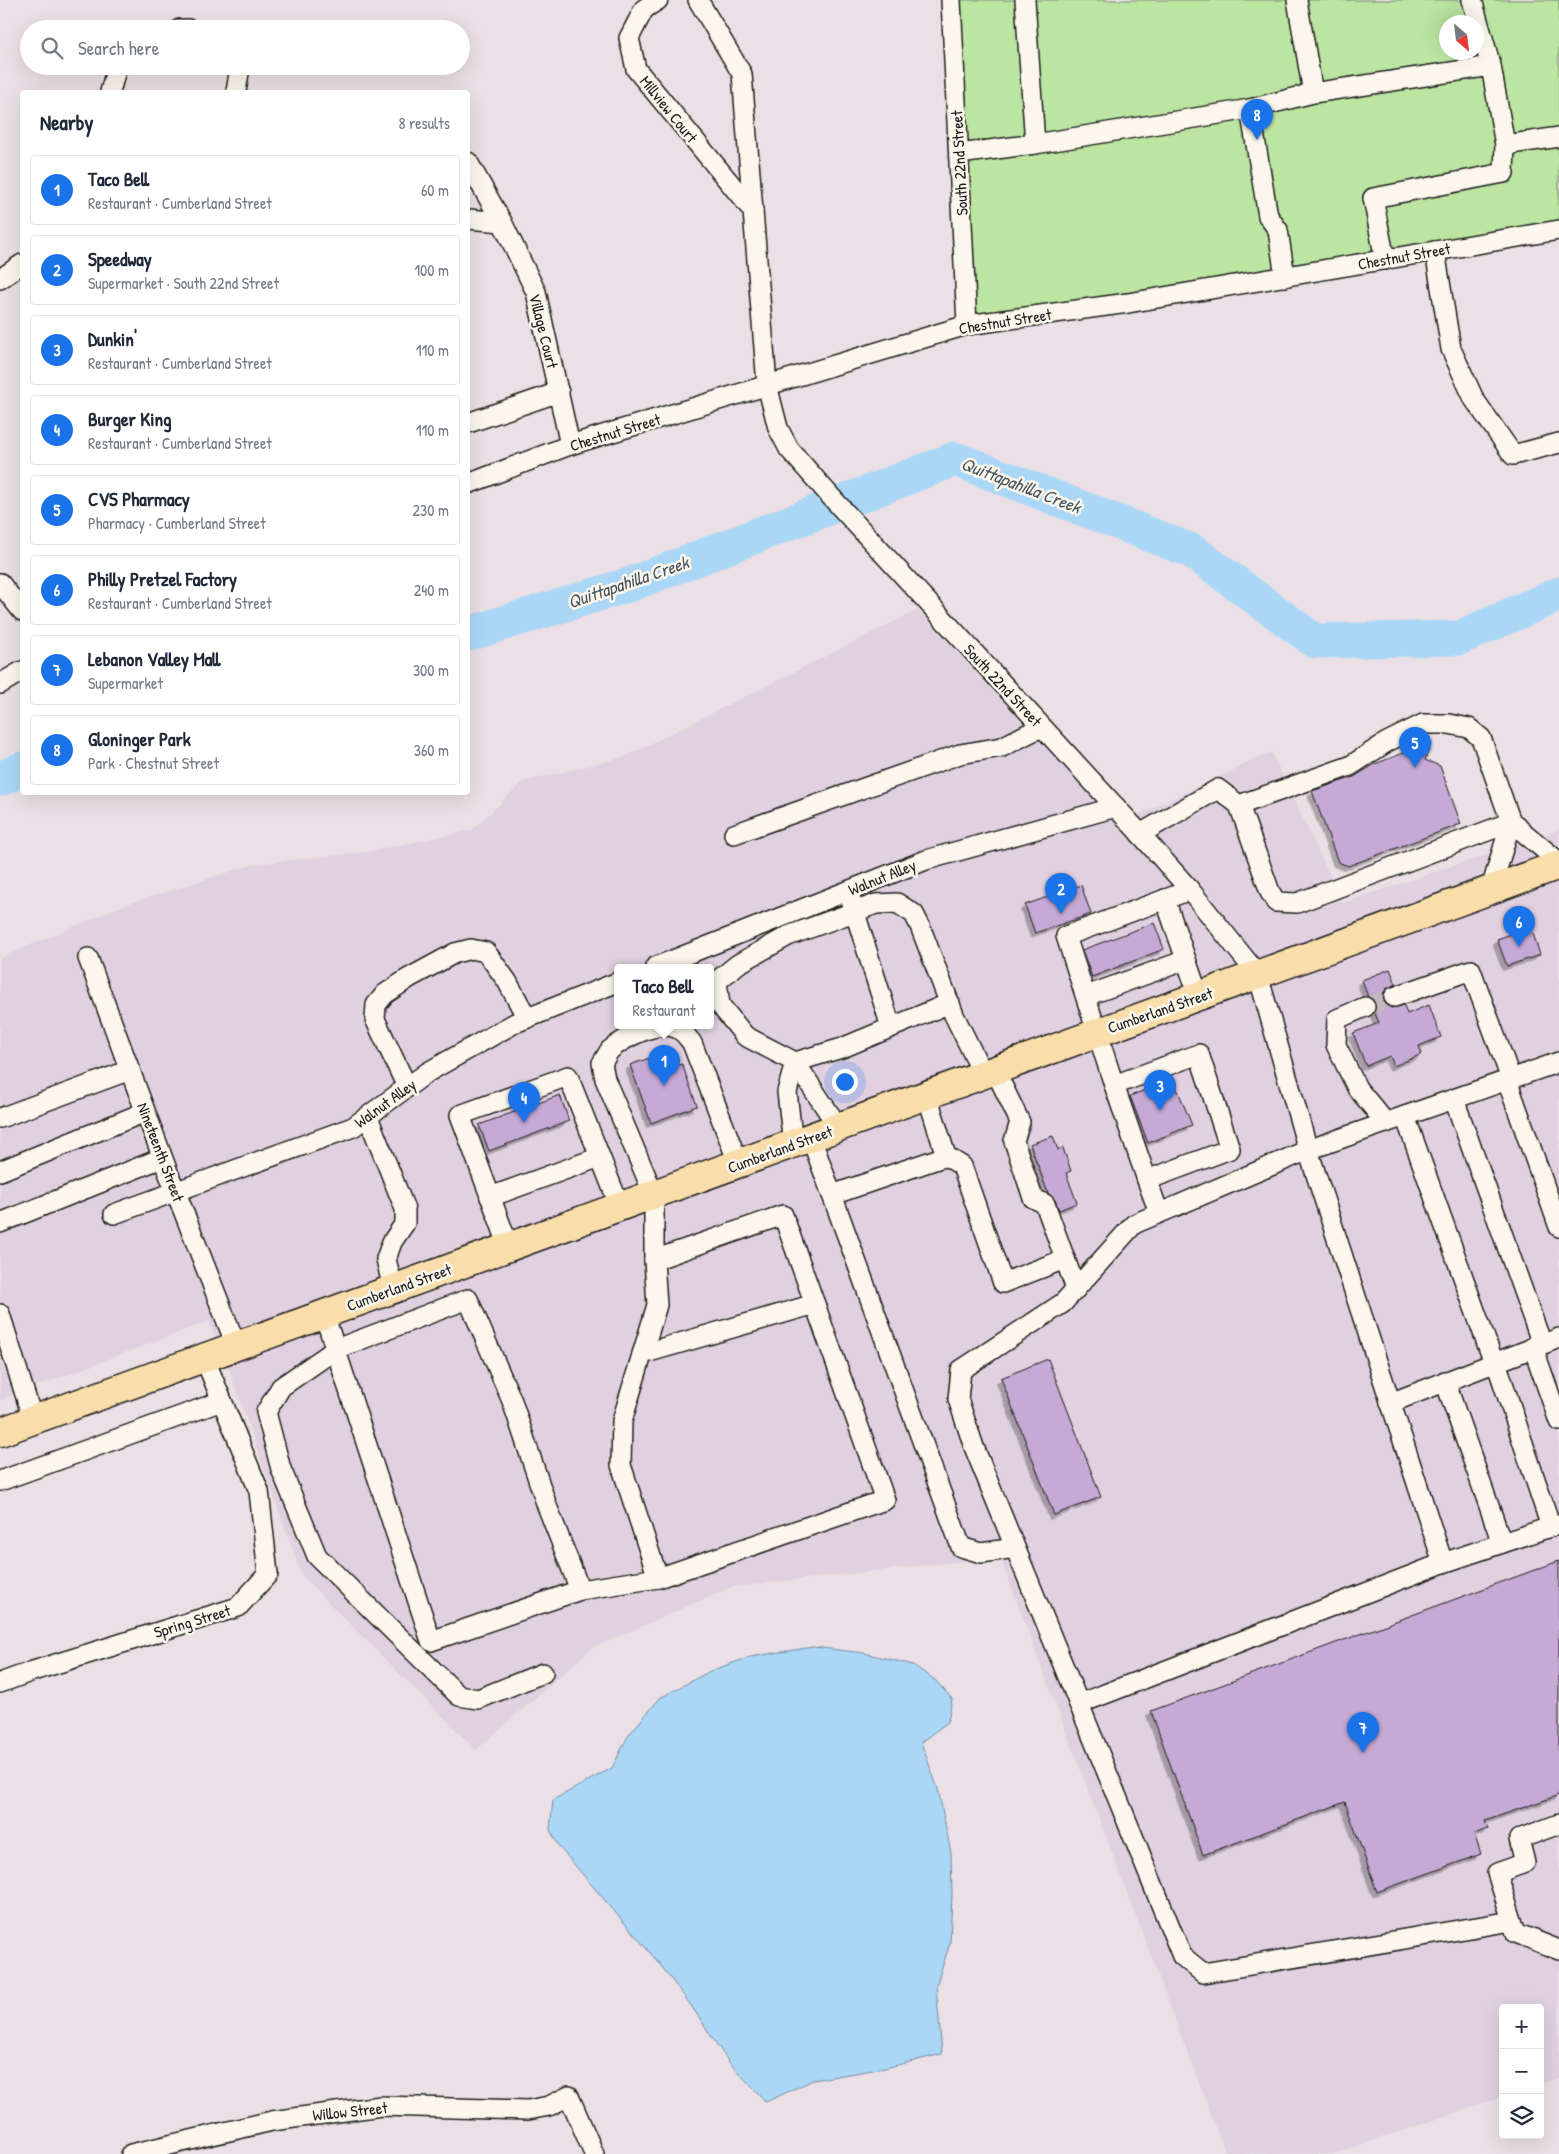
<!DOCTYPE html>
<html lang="en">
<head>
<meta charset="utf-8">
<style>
	:root { --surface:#fff; --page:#f2f2f3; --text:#1f2937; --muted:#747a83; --line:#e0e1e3; --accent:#1a73e8 }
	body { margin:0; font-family:"Patrick Hand",sans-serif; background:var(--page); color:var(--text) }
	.controls { position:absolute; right:15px; bottom:15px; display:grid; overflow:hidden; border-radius:5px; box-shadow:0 5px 20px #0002 }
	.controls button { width:45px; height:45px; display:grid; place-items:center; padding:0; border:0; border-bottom:1px solid var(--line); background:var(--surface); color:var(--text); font:25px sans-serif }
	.compass { position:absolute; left:1439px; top:15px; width:45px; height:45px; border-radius:50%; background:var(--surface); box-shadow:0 5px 20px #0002; rotate:152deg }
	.you { position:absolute; left:844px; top:1081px; width:18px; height:18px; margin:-12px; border:4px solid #fff; border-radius:50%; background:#1a73e8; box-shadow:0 0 0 8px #1a73e833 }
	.badge { display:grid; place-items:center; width:32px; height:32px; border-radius:50%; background:var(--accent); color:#fff; font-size:16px; font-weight:700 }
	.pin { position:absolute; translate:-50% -41px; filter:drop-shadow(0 1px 2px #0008) }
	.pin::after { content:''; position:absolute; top:26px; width:18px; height:15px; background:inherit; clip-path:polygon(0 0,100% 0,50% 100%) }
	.popup { position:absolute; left:614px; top:964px; width:100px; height:65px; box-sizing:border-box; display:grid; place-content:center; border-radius:5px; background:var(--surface); filter:drop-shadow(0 1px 4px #0005); font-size:16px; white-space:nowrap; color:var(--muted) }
	.popup b { font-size:19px; color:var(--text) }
	.popup::after { content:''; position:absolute; left:50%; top:100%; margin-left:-10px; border:10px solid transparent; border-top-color:var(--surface) }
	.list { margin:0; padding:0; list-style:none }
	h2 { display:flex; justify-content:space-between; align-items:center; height:65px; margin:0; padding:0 20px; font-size:21px }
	h2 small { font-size:16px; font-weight:400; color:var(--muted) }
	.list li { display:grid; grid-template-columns:32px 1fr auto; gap:15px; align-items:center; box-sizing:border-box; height:70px; margin:0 10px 10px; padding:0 10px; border:1px solid var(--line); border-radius:5px }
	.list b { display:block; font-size:19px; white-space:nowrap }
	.list p { margin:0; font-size:16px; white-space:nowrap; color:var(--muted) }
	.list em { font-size:16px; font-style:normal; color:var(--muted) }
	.icon { flex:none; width:28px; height:28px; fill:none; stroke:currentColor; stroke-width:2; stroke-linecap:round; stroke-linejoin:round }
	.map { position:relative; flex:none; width:1559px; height:2154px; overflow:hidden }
	.search { position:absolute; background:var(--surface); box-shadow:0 5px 20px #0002; left:20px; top:20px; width:450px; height:55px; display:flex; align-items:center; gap:12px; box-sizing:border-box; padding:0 18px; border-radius:28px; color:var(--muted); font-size:19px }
	.panel { position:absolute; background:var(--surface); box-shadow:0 5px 20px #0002; left:20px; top:90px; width:450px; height:705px; border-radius:5px }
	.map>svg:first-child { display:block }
</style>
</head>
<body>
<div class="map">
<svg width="1559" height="2154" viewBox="0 0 1559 2154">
	<defs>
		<filter id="shadow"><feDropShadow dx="-4.5" dy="4.5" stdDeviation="0" flood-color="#0004"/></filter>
	</defs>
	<rect width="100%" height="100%" fill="#ebe0e5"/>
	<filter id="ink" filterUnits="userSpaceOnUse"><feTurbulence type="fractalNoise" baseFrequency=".02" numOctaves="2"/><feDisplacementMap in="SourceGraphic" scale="10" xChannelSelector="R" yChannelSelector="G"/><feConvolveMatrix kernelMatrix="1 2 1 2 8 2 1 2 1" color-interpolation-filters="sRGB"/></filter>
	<g filter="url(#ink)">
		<path fill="#e0d0e0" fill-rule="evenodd" d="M918,610l200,215 153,-73 72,151 216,-73v1248l-19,6v-76h-37v89l-170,57h-107l-226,-597 -268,30 -140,61 -116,102 -174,-174 -73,-207 -20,-48 -209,79v-442l127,-54 128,-40 112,-12 105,-22 51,-48 101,-25zM618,967h92v58h-92z"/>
		<path fill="#bce5a1" stroke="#6c805e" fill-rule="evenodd" d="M946,0h613v227l-592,98zM1446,22h30v30h-30z"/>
		<path fill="#abd7f7" stroke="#728c9f" d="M813,1647l51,6 49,12 22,15 17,19 -4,23 -27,20 17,47 13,64 1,42 -2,48 -14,43 6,68 -57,14 -72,12 -47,22 -38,-41 -38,-57 -32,-42 -98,-114 -10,-18 3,-30 59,-32 16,-32 32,-38 50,-27 40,-14z"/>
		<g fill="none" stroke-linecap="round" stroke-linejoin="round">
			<g stroke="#abd7f7" stroke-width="35">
				<path d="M468,634l163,-50 324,-125 237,92 123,90 144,-3 100,-44"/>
				<path d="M0,779l22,-10"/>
			</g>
		</g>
		<g fill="#c6a9d5" stroke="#1c1c1c" filter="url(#shadow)">
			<path d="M1432,742l-7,18 15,6 21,58 -113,42 -10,-4 -26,-71 42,-14 21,-13z"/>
			<path d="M1081,885l10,29 -56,19 -10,-28z"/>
			<path d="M1154,923l10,26 -72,28 -10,-27z"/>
			<path d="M1531,927l9,28 -33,11 -10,-27z"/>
			<path d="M1390,969l6,15 -10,5 -3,5 3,11 6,3 12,-3 3,9 22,-9 12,32 -22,9 3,8 -28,12 -4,-10 -24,10 -13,-33 26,-10 -4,-10v-10l-7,-6 -6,-17z"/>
			<path d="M669,1051l6,15 7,-2 15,42 -46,17 -21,-58z"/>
			<path d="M1173,1079l19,46 -44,18 -18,-47z"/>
			<path d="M560,1095l9,26 -80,30 -10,-26z"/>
			<path d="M1053,1136l5,14 5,-2 8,23 -5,2 11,30 -18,7 -4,-10 -7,-7 -18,-49z"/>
			<path d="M1048,1359l53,138 -47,18 -53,-137z"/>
			<path d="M1559,1561v234l-74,26 3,8 -14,5 7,20 -104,38 -32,-90 -142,53 -52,-144z"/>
		</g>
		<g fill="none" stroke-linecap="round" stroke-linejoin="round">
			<path stroke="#c2b9bd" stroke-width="19" stroke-dasharray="19 9" stroke-linecap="butt" d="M1365,1007l29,-10"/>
			<defs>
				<g id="minor">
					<path d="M658,0l-14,9 -15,29 7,31 117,142"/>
					<path d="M698,0l44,74 25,311 11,43 11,21 44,50 302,329 55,62 68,85 50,175 135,413"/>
					<path d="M951,0l16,325"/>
					<path d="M1025,0l10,144"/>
					<path d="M1297,0l16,93"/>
					<path d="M1472,0l19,66"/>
					<path d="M180,29h8"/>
					<path d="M235,66l4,7 -3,19"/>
					<path d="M110,92l6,-22 3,-4"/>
					<path d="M1250,109l18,107 10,14 7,47"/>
					<path d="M959,154l76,-10 215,-35 63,-16 178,-27 14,79 54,-8"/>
					<path d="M468,162l34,60 34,70 34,153"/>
					<path d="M468,219l34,3"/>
					<path d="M1435,251l16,98 23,50 39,56 46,-12"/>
					<path d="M1385,260l-12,-62 131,-25 1,-28"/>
					<path d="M0,279l22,-15"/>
					<path d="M468,423l91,-31"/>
					<path d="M468,484l102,-39 397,-120 161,-22 431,-73"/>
					<path d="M0,583l22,28"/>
					<path d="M0,684l22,-13"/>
					<path d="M734,834l226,-80 42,-7 39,-20"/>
					<path d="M1140,834l78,-45 21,16 111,-39 37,-24 36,-18h26l20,4 12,10 30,84 -214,81 -21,-1 -6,-10 -31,-87"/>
					<path d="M1491,889l20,-67 48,40"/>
					<path d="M1165,899l34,98"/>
					<path d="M851,900l40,127"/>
					<path d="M88,958l80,214 68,173"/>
					<path d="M655,967l271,-107 190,-53"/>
					<path d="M1086,996l100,-36"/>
					<path d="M1394,997l77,-27 40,109"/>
					<path d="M1365,1007l-28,12 -1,26 21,43 29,35"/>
					<path d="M795,1062l47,-14 108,-45"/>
					<path d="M995,1070l25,52 -6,19 19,57 12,6 31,85"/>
					<path d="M1507,1080l52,147"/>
					<path d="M1114,1085l33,95"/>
					<path d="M407,1087l-32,-68 1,-14 9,-11 24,-16 46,-25 16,-4 15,3 21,29 20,37"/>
					<path d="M1454,1099l88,245"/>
					<path d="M1405,1116l89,247"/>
					<path d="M368,1117l37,92v14l-13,19 -6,17 7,30"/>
					<path d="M0,1118l130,-48"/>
					<path d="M839,1128l-44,-66 -50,-26 -25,-31 -3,-24 21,-17 50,-28 88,-32 21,-1 17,11 6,12 34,89 29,59"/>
					<path d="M811,1138l21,57 114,-39 -19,-61"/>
					<path d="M793,1145l-6,-53 8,-30"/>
					<path d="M946,1156l16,10 41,117 62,-24"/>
					<path d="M0,1171l145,-59"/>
					<path d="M832,1195l129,352 20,6 34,-5"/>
					<path d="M490,1197l110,-40"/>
					<path d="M1159,1213l-12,-33 83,-31 -31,-95 -85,31 -48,-149 124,-46"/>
					<path d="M114,1214l239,-87 75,-55 87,-49 103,-41"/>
					<path d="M0,1223l162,-65"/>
					<path d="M509,1247l-49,-132 108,-39 52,131"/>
					<path d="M654,1260l3,45 -35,116 -1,44 37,113"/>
					<path d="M0,1314l33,106"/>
					<path d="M324,1314l107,327 149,-51 78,-12 227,-78 -102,-285 -129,45v-65l-49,-116 -3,-16c3,-4 5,-9 8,-13 14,-12 50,-31 68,-21 6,3 10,9 14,14l47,122"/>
					<path d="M1533,1347l26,74"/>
					<path d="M642,1354l173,-50"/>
					<path d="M1496,1362l55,165"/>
					<path d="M1445,1381l57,162"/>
					<path d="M1390,1403l169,-65"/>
					<path d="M0,1481l222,-80"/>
					<path d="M543,1673l-65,26 -19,-3 -142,-140 -36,-87 -15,-57 15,-25 55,-38 132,-50 44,102 35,105 33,84"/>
					<path d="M0,1683l33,-12 205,-64 30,-33 -9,-83 -55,-134"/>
					<path d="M1079,1704l364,-141 116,-39"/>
					<path d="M1559,1824l-40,15 6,24 -28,10 19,60 43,17"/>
					<path d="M1512,1921l-309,52 -21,-17 -208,-509 -16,-48 3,-29 102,-67 71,-79 174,-74 251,-88"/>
					<path d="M131,2154l141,-33 109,-15 147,4 21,-4 20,-10 25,58"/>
				</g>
				<path id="highway" d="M0,1432l1559,-567"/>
			</defs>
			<use href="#minor" stroke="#1c1c1c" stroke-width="22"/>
			<use href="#highway" stroke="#1c1c1c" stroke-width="31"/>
			<use href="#minor" stroke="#fbf7ec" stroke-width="19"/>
			<use href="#highway" stroke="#f9deab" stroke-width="28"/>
		</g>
	</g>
	<g text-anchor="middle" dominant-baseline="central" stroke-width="5" stroke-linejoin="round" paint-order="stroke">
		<g font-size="16" fill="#1c1c1c" stroke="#fbf7ec">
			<text transform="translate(669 109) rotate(51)">Millview Court</text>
			<text transform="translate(959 163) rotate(-93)">South 22nd Street</text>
			<text transform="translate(1404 256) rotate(-10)">Chestnut Street</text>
			<text transform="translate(1005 321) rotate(-9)">Chestnut Street</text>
			<text transform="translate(544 331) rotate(76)">Village Court</text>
			<text transform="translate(615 432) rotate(-17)">Chestnut Street</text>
			<text transform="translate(1003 685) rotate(47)">South 22nd Street</text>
			<text transform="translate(882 877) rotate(-22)">Walnut Alley</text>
			<text transform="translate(1160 1010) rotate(-19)">Cumberland Street</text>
			<text transform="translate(385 1103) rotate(-36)">Walnut Alley</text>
			<text transform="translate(780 1149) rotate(-20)">Cumberland Street</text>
			<text transform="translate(161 1152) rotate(69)">Nineteenth Street</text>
			<text transform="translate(399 1287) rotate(-20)">Cumberland Street</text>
			<text transform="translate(192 1621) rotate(-17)">Spring Street</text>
			<text transform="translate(350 2111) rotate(-6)">Willow Street</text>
		</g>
		<g font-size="18" font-style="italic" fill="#47545e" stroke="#fbf7ec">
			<text transform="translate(1021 485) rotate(21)">Quittapahilla Creek</text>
			<text transform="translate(628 582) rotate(-19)">Quittapahilla Creek</text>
		</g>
	</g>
</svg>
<div class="controls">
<button>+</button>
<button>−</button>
<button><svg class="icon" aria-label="layers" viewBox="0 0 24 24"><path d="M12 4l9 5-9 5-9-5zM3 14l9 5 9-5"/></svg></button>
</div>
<svg class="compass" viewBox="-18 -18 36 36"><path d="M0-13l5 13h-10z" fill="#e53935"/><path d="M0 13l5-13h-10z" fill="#747a83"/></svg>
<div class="you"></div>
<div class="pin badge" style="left:664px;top:1086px">1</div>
<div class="popup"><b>Taco Bell</b>Restaurant</div>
<div class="pin badge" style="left:1061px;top:914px">2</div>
<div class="pin badge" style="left:1160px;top:1111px">3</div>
<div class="pin badge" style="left:524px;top:1123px">4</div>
<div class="pin badge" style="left:1415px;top:768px">5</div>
<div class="pin badge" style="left:1519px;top:947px">6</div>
<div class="pin badge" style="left:1363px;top:1753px">7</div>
<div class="pin badge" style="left:1257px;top:140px">8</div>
<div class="search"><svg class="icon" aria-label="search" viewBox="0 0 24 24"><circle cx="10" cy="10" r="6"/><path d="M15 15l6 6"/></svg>Search here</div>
<section class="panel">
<h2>Nearby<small>8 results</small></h2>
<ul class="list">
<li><span class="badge">1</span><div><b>Taco Bell</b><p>Restaurant · Cumberland Street</p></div><em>60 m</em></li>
<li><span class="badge">2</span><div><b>Speedway</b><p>Supermarket · South 22nd Street</p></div><em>100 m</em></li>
<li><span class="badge">3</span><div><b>Dunkin'</b><p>Restaurant · Cumberland Street</p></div><em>110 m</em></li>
<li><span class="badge">4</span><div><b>Burger King</b><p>Restaurant · Cumberland Street</p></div><em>110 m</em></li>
<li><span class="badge">5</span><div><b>CVS Pharmacy</b><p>Pharmacy · Cumberland Street</p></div><em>230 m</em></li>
<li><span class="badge">6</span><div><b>Philly Pretzel Factory</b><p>Restaurant · Cumberland Street</p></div><em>240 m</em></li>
<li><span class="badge">7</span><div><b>Lebanon Valley Mall</b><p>Supermarket</p></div><em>300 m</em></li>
<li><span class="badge">8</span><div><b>Gloninger Park</b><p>Park · Chestnut Street</p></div><em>360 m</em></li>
</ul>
</section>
</div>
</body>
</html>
